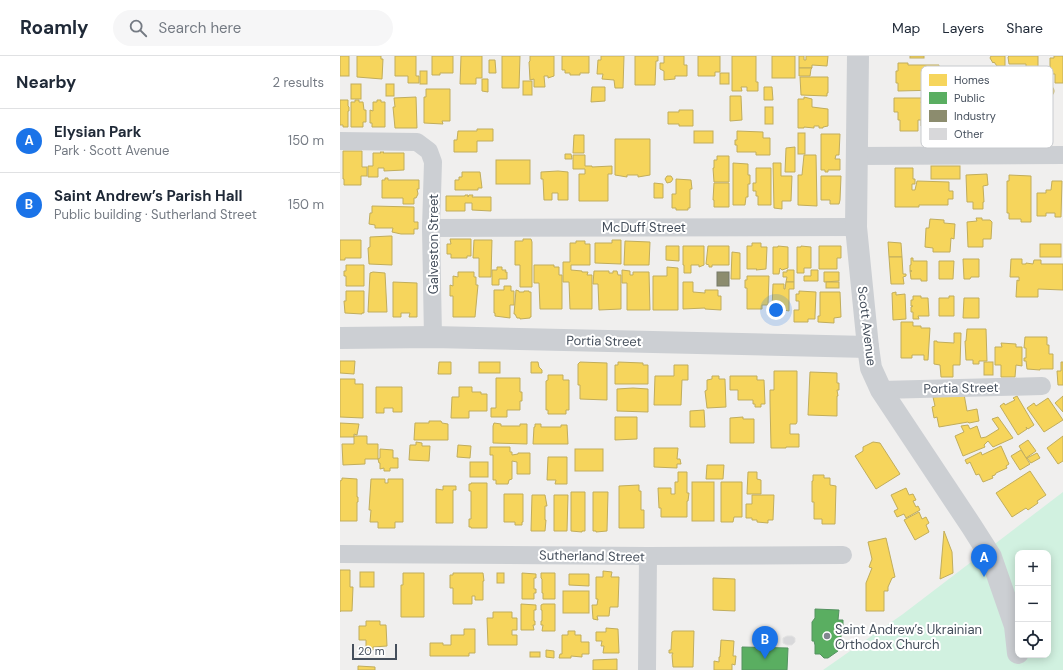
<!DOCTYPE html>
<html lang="en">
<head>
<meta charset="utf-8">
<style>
	:root { --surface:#fff; --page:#f6f6f7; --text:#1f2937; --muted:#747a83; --line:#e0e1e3; --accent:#1a73e8 }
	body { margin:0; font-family:"DM Sans",sans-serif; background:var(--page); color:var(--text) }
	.controls { position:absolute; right:12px; bottom:12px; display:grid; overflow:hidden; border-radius:8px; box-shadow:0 2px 10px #0003 }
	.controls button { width:36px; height:36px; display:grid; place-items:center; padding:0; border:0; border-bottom:1px solid var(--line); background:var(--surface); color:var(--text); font:20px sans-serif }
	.scale { position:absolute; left:12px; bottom:10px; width:45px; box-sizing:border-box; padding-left:4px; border:2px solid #454f5c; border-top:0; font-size:11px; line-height:14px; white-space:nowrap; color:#454f5c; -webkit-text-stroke:3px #fff; paint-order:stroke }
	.you { position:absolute; left:436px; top:254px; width:14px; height:14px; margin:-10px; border:3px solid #fff; border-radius:50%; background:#1a73e8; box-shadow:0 0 0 6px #1a73e833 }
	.badge { display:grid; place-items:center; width:26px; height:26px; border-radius:50%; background:var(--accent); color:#fff; font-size:13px; font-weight:700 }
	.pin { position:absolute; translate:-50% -33px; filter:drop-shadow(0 1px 2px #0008) }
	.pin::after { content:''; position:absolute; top:21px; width:14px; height:12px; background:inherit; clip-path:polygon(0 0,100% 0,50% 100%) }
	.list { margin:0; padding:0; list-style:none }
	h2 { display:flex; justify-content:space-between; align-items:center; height:52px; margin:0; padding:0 16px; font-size:17px }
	h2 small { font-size:13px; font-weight:400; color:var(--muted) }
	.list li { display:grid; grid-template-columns:26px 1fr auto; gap:12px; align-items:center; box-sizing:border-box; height:64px; padding:0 16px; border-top:1px solid var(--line) }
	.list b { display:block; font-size:15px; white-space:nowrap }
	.list p { margin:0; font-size:13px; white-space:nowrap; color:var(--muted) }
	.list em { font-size:13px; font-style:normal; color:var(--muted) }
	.icon { flex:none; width:22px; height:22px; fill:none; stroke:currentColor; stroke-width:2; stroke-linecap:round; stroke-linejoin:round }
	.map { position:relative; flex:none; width:723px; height:614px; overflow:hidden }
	header { display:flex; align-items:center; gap:24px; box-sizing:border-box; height:56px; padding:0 20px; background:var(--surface); border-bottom:1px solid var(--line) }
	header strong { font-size:19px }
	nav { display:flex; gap:22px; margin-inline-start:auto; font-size:14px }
	.search { width:280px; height:36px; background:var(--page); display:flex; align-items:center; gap:10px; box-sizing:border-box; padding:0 14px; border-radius:22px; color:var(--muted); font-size:15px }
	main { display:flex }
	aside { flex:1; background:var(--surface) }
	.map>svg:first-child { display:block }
</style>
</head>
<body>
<header>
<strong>Roamly</strong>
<div class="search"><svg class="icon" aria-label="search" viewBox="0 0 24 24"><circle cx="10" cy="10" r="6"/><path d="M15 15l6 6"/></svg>Search here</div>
<nav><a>Map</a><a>Layers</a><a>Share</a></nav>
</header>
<main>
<aside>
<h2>Nearby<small>2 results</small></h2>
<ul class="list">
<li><span class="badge">A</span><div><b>Elysian Park</b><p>Park · Scott Avenue</p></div><em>150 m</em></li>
<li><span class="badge">B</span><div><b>Saint Andrew’s Parish Hall</b><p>Public building · Sutherland Street</p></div><em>150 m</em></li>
</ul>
</aside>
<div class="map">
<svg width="723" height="614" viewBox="0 0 723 614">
	<rect width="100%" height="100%" fill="#f0efee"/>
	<path fill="#d1f1e0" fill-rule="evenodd" d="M723,436v178h-240l80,-56zM678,497h30v102h-30z"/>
	<g fill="#f6d55c" stroke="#c1ad5c">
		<rect x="0" y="0" width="9" height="20"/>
		<path d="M17,0h24v3h2l-1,20 -25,-2z"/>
		<path d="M55,0h21v20h3v7h-11v-7h-13z"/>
		<path d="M92,0h21v17h-13v2h-8z"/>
		<path d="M121,0h21v22h-6v6h-16z"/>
		<path d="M162,0h18l-1,32h-17z"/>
		<path d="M190,0h24v20l-6,2v-2h-4l1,11h-11v-8l-4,1 -1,-18 1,-1z"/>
		<path d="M222,0h27v17h-9v2h-10v-2h-5v-3h-3z"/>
		<path d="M261,0h23l-1,32h-8l-1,-8 -12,-1 1,-5h-6l1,-14h3z"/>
		<path d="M295,0h23v5h-2l-1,24h-20z"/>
		<path d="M324,0h20v9h3v11h-12v3l-11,1v-9l-4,-2v-6h4z"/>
		<path d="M358,0h22v16h-5v4h-17z"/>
		<path d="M392,0h24v26h2v9h-11v-4h-6l1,4h-10z"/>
		<rect x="432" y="0" width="23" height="22"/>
		<path d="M459,0h5v4h2v-4h22l-1,10 -15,-1v3h-13z"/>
		<rect x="570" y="0" width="14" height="2"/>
		<path d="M651,0h14v10h-8l-3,-4 -1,1 -3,-5z"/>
		<path d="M669,0h29v14h-12v-6h-17l-1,-7z"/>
		<path d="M714,0h9v27h-8v-9h-5v-16h4z"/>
		<path d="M149,4h6l1,13h-7z"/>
		<path d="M558,7h10v2h31v25l-41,1v-8h-2v-12h2z"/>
		<path d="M459,12h13l-1,1 -1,7h-11z"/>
		<rect x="80" y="15" width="7" height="13"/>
		<rect x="380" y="17" width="9" height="11"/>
		<path d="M460,21h28v16h-1v3l-26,-1z"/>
		<path d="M142,23h6v13l-6,-1z"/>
		<rect x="183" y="25" width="9" height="14"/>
		<rect x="11" y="28" width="10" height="15"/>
		<rect x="46" y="28" width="8" height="12"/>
		<circle cx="708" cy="35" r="6"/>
		<path d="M252,31h13v14l-14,1z"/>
		<path d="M424,31h8l1,13h-9z"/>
		<path d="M86,33h24v32h-8l1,3 -19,-1v-26h2z"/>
		<path d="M390,40h11l1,24 -12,1z"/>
		<path d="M76,41l1,31h-22l-2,-21h2l-1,-9z"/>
		<path d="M464,41l8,2v8l16,2v17l-5,1v1h-4v-2h-5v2l-10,-1v1h-6v-29h6z"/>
		<path d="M554,42h28l-1,5h14v23h-14v-6h-3v11h-18v-11h-2v-8h-4z"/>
		<path d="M0,44h8v6l1,1v4h-1v16h-5v-2h-3z"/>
		<path d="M15,44h4v2h4l1,8h2v12h-3v5h-12v-25h4z"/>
		<path d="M37,44h4v2h4v25h-13v-4h-2v-13l3,1v-9h4z"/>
		<rect x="425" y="51" width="8" height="17"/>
		<path d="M339,54h14v16h-14v-2h-11v-12h11z"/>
		<path d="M137,73h16v12h-16v11h-23v-12h3l1,-9h19z"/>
		<rect x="354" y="75" width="19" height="12"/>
		<path d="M397,75l26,1v6h7v17h-14v-3h-19v-7h-2v-5h2z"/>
		<rect x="458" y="77" width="7" height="21"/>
		<path d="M481,78h19l-1,21h-3l-1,4h5v11h-12v2h-3v-2h-4z"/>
		<path d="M234,79h10v18h-11z"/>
		<path d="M275,83h35v36l-12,2v-2h-11v2l-12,-2z"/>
		<path d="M455,91v25h-10l1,-24z"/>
		<path d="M3,95h19v16h5v9h-6v9h-17v-6h-1z"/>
		<path d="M40,96h4l-1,1h21v17l-20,1v-3h-6v9h-10v-11h5v-13h8z"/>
		<path d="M225,98h6l1,5h-7z"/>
		<path d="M233,99h12v11h7v1l20,-1v8h-4v27h-29v-27h6v-5h-12z"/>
		<path d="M464,99h12l1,51 -19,-1v-30h4z"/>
		<path d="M377,100h12v26h-15l-1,-14h1v-8h3z"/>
		<rect x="156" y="104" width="34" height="24"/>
		<path d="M393,107l15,1v11h2v9h-2v13h-2l-1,8h-12z"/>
		<path d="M433,107h8v13h11l-1,25h-9v8l-8,-1z"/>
		<rect x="591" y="110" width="29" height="13"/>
		<path d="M416,112h15v37h-13v-9h-2v-5h-3v-8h3z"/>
		<path d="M555,112h18v11h2v5h-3v6h3l2,-9 32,1v9h4v8h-5v6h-29v2h-24z"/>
		<path d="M218,115l10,1v28h-10v-7h-6v7h-8l-1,-21h-2v-7z"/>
		<path d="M122,116h18l2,16h-4v2h-23v-10h4v-3h3z"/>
		<path d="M647,118l1,11 -5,1 1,16h-1v7h-10v-7h-6l-1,-27z"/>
		<path d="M669,119l22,1v46h-10v-3h-12v-6h-2v-32h2z"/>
		<path d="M327,120h4l2,3 -2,3 -4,1 -2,-4z"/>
		<path d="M481,120h20l-1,24 -1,4h-9v-4h-9z"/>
		<path d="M45,122h3v2h31v9h-2l1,5 -2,4h-2v6h-11v-6h-21v-18h3z"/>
		<path d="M336,123l15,1 1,9h-2v19h-2v2h-12v-2h-4v-14h4z"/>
		<path d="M712,125h10l-1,36h-6v-4h-9v3h-9v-23h9v-3h5z"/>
		<path d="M314,127l9,1v14h-9z"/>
		<path d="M374,127h15v24h-15v-7h-1z"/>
		<path d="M125,139h3v2l1,-2h4l-1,2h19v14l-19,-1v-7h-7v8h-19v-15h19z"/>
		<path d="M32,150l42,1v15h4v7h-4v5h-13l-9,-2 1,-4h-18v-3l-6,-1 1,-11h2z"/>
		<path d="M636,162h6v2h8l2,2 -1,17h-8v8h-15l-1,-25 10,-1z"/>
		<path d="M590,163l14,1v3l11,1 -1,15 -3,-1 -1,14h-17v-4l-8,-1 1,-19h3z"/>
		<path d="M50,180h2v29l-23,-1 -1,-16 2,-1v-10z"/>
		<path d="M110,183h21v17h-4v2h-16v-4h-4v-10h4z"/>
		<path d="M183,183h8l1,3v45h-12v-22h-5v-24h8z"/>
		<path d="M0,184h21v18h-16v2h-5z"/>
		<path d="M134,184h18l-1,37h-12v-19h-6z"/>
		<path d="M272,184h9v24l-26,-1v-20h17z"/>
		<path d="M236,185h9v3h5v21h-19v5l11,1v1h6l-1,3h5v34h-22l-1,-27h-6v-20h7v-19h6z"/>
		<path d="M285,185l25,1 -1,23h-25z"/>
		<path d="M548,186l13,1 1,14h-13z"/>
		<path d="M412,187h9v4h6l-1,22 -10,1 1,-1h-10v-23h5z"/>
		<rect x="700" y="188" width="21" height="13"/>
		<path d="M326,190h13v15l-13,-1z"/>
		<path d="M343,190h21v19l-5,2v-2h-8v8h-7v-8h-1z"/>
		<path d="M368,190h21v19h-17v2h-3v-2l-3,-1z"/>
		<path d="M438,190l10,1v21l-6,2 -2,-2 -1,6h-6v-27h5z"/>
		<path d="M461,190l10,1v21h-7v5h-7v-26h4z"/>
		<path d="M479,190h22v12h-4v11h-18z"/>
		<path d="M392,196l8,1v26h-9z"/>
		<path d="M549,201h13l1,17h3v2l-3,1 1,7h-13z"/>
		<path d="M571,202h2v3h14v20h-6v-2h-10l-1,-8h2h-2v-6h1z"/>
		<path d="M623,203h16v18h-8l-1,2h-6z"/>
		<path d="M671,203h11v5h4v-1l7,1 1,-4h7v4h22v26l-25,-1v8h-22l1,-17 2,1v-4h-9z"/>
		<path d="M599,205h15l-1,18h-14z"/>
		<path d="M6,209h18v21h-18v-10h-2v-5h2z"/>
		<path d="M194,209h20v2h5v8h3v34h-22l-1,-26h-5z"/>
		<path d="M157,211h5v3h4l-1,2h2v7h-8v6h-7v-15h5z"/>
		<path d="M327,211l11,1v42h-25v-34h14z"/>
		<path d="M282,214l8,1v4h3v-3h16l1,38h-23v-27h-5z"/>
		<path d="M447,214h7v12h-8l1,-5h-4v-5h4z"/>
		<path d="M471,214h7v11h-14v-5h7z"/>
		<path d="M254,215h15v2h4v-2h4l1,4h3v34l-22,1 -1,-26h-5z"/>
		<path d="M33,216l12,1 2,39h-19l2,-39z"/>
		<path d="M118,216h16v5h2v8h2l-3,32h-22v-21h-3v-11l3,1v-10l5,1z"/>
		<path d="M484,216h15v9l-15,1z"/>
		<path d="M407,220h22l-1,29h-6v4h-15v-21h-2v-8h2z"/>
		<path d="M53,226l24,1v34h-8l1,-4h-9v4h-8z"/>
		<path d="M343,226h10v10l12,1v-3h13v6h3v14l-16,-1v-1l-22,1z"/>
		<path d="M446,226h8v7h-5v22l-5,-1v4h-7v-4h-5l1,-26h11v5h1z"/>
		<rect x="486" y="226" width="13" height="6"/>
		<path d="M164,230h7v5h3v14h-4v13l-15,-2v-3h-1v-23h10z"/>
		<path d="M176,234l3,1v1h5v-1h5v1h2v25h-1v1l-10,1v-1h-3l-2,-4h-1z"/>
		<path d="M6,235h18v22h-2v1l-17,-1 -1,-12h2z"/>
		<path d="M459,235l17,1 -1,24v3h-7v3h-14v-12h5v-9h-3v-7h3z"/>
		<path d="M480,236h20l1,25 -7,1v5l-16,-1v-6h2z"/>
		<path d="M556,236v3l9,-1 1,25 -13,1 -1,-27z"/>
		<path d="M573,240h8v2h7l1,18h-11l1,3h-6v-7h-2v-5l2,-1h-2v-6h2z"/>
		<path d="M609,240h5v20h-15v-18h10z"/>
		<path d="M624,242h15v20h-16z"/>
		<path d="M561,266h12v4h8v2h9l-2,32h-4v-5h-12v3h-11z"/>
		<path d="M627,273h19l1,32h-8v3h-6v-4h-7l-1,-19h1z"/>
		<path d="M614,277h7l-1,32h-7v12h-12l-1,-12 -6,-1v-23h3v1l17,1z"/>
		<path d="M685,281h22v8h2v9h4v15h-13v1l-13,-1 -1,-8h-2v-3h2v-10h-2z"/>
		<path d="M661,287l15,1v3h6v19l-6,-1 -1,12h-14v-12h-6v-18h7z"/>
		<path d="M0,305h15l-1,13 -14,-1z"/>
		<path d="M99,306h12v12h-13z"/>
		<rect x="139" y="306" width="21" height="11"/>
		<path d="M191,306h7l1,5 3,3v3h-11z"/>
		<path d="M240,306l27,1v37l-27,-1v-14h-2v-21z"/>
		<path d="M278,306l25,1v2h5v19h-33v-19h3z"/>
		<rect x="644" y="306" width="9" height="13"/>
		<path d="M721,306h2v23h-5l-1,-14h4z"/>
		<path d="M334,309h14v15h-6l-1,25h-27l1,-29h19z"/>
		<path d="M434,315h23v51l-1,2h-6v10h9v13h-13v1h-15l-1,-47v-11h4z"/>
		<path d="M470,316l27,1v10h2v7h-2l1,6h-1v20l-29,-1z"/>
		<path d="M208,319h15v5h6v30h-3v4h-18v-4h-2v-29l2,-1z"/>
		<path d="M372,320h7v3h6v1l1,27 -19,1 -2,-17 2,-1v-10l5,-1z"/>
		<path d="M390,320h27v4h7l1,24h-4v3h-6v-3h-2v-4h-15v-10h-8z"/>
		<path d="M156,322h24v14h2v9h-2v9h-13v7h-16v-9h5z"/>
		<path d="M0,323h15v5h8v34l-23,-1z"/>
		<path d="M36,331h26v25h-9v-4h-9v5h-8z"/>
		<path d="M119,331h13v5h9v2h6v17h-18v7h-18l1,-21h7z"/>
		<path d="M293,332l15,1v23l-31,-1v-22z"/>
		<path d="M624,338l3,17 10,-2 2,12 -10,2 -1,-1 -29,5 -2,-10 -3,1 -2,-11 3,-1 -2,-9z"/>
		<path d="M677,340l17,29 -6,4 -2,-2 1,2 -9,6 -18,-29 4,-3 1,2 10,-5 -2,-2z"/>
		<path d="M723,340v16l-8,-9z"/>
		<path d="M708,342l15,22 -19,12 -17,-24 7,-5 2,3z"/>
		<path d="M364,354l1,17h-15v-16z"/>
		<path d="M275,361h22v22l-22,1z"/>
		<path d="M403,361v2h11v24h-24v-25z"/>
		<path d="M658,361l15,21 -20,9 -5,-6 -4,4 1,2 -22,9 -8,-20 9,-4 -3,-6 7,-1 2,4 7,-3 4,12 5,-1 13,-8 -7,-10z"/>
		<path d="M89,365h12l1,2 6,1v16h-34l1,-17h14z"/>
		<path d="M0,367l19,1 -2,11 -3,-1v3h-14z"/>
		<path d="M154,367l7,1v2h19v-2h7v20l-34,-1v-17z"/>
		<path d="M195,368h6v3h20v-2h6l1,19h-35l1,-17h1z"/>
		<path d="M14,380h13v8h11v15h-13v5l-22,1 -1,-21h12z"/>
		<path d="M723,380v25l-5,3 -11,-16z"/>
		<path d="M688,384l8,11 -10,7 -7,-12z"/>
		<path d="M76,386l6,1v3h8l-1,15 -20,-1 1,-15h6z"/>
		<path d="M533,386l7,1 20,31 -24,15 -21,-33 8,-5v-4z"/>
		<path d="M118,389l13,1 -1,12 -13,-1z"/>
		<path d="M661,390l8,18 -3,2 1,2 -11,5 -1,2 -3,1 1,2 -10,4 -4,-8 -3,1 -6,-13 -3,2 -2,-4 16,-8 1,3z"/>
		<path d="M150,391h20v5h2v3l6,-1v-1h12v21h-13v-12l-5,-1v18l-3,1 -1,4h-12v-4h-3v-25h-3z"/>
		<path d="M314,392h24l-1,11h3l1,5h-4v4l-23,-1z"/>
		<path d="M40,393l13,1v8h5v10h-8v3h-6v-3l-4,1v-6h-1l-1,-4 2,-1z"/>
		<rect x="235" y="393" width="28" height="22"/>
		<path d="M681,394l9,14 -10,6 -9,-14z"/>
		<path d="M697,397l3,5 -9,5 -4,-5z"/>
		<path d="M208,401h19v27h-12l1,-4h-9z"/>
		<rect x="130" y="406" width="18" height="15"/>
		<path d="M367,409h17l-1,14h-17z"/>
		<path d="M690,415l16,24 -9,6 1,2 -10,7 -2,-2 -14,9 -16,-24z"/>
		<path d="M338,416h9v21h2l-1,8h-1v16h-26v-9h-2l-1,-20h13v6h4v-12h3z"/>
		<path d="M408,416h9v7l4,1v14h-14z"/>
		<path d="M473,419h11v3h6v7l6,1 -1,38h-13v-5h-8v-17h-2v-21h1z"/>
		<path d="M2,422l15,1v18h1v5h-1v19h-17v-40l2,-1z"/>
		<path d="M31,423h14v4h3v-4h15v43h-8v6h-17v-6h-8l1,-12h-2z"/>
		<rect x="352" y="426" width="22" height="39"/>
		<path d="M381,426h21v35h-8l-1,5h-12z"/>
		<path d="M131,427h16v45h-16v-1h-2v-8h2v-28h-2v-7h2z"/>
		<path d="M299,429v6h2v19h3v18h-25v-42z"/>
		<path d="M103,430h13v4h-3v33h-17v-34l7,1z"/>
		<path d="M566,432l3,7 4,-1 3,6 -3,1 3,6 2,-1 2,4 -14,8 -2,-4 -7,3 -3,-6 4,-2 -7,-14z"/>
		<path d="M231,436h14v39h-3v1l-11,-1z"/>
		<path d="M253,436h15l-1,39 -11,1v-1h-3z"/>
		<path d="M164,438h19v28h-1v3h-7v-3h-11z"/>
		<path d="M192,439h13l2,11h-2v14h1l-1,11h-14z"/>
		<path d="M214,439h14l-1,36h-13z"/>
		<path d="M412,439h22l-1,25h-5v3l-11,-1v-2h-5v-2h-6v-14h6z"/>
		<path d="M579,456l3,7 4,-2 3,6 -3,2 3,7 -14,8 -11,-20z"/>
		<path d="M604,475l8,21 1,21 -13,6z"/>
		<path d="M546,482l9,39 -3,1 -4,9v4h-4v20h-18v-28l6,-15 -3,-1 3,-8 -4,-17z"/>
		<path d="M0,514h10v17h3l-1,24h-12v1z"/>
		<path d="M263,515l9,1 -1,5h8l-1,30h-8l-1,9h-12l1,4 -5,-1 -1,-14h5l1,-6h-2v-22h7z"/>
		<rect x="20" y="516" width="14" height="15"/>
		<path d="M63,517h21v44h-23v-32h2z"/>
		<path d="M113,517h30l1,8h-1v19h-8v-4h-3v8h-19v-16h-3v-13h3z"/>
		<rect x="157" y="517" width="7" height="10"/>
		<path d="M182,517l14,1v4h-2v11h2v4h-2v6h-12z"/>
		<path d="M201,517h14v26h-12v-6h-1v-14l-1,-1z"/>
		<path d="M229,518h20v12l-20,-1z"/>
		<path d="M373,522l22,1v32l-22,-1z"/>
		<rect x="223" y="535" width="26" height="22"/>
		<path d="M181,548l15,1v5h-2v11h1v4h-2l1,5h-13z"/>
		<path d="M203,548h12v27h-13l1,-6h-2v-4h1v-11h-1v-5z"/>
		<path d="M153,556h19v6h5v12h-5v5h5v10h-29l-1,-27h6z"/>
		<path d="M26,565h14v4h6l1,21 -14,1v3h-7v-10h-7v-14h7z"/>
		<path d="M266,572l12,1 1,24h-16l1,-7h-3l1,-5h-6v-9h10z"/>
		<path d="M124,573h11v24h-6v3h-39v-13h13v2h8v-10h13z"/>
		<path d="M228,575h7v4h6v7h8v12h-7v3l-11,-1v2h-12l1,-4h2v-19h6z"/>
		<path d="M334,575h20l-1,36h-20l-1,-12 1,-2h-4v-3h2l1,-18z"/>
		<path d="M381,584l13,1 -1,15h3l-1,9 -3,-1v6h-18v-9l5,1v-5h1z"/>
		<path d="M206,594l8,1v7l-8,-1z"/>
		<rect x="190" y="596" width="10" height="5"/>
		<path d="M277,603v11h-24v-10z"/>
		<path d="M18,610l17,1v3h-17z"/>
	</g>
	<g fill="#5aae61" stroke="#549260">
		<path d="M475,553l24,1 -1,10h5v5l-2,5v12l-3,3v6l-10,7h-4l-4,-4h-5v-9l-1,-4h-2v-19l3,-4z"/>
		<path d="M402,591l46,1 -1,22h-45z"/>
	</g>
	<rect fill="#8c8c6e" stroke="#777a69" x="377" y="216" width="12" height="14"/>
	<path fill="#d8d8da" stroke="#e1e1e1" d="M447,580h5l3,2v4l-3,3h-5l-4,-2v-5z"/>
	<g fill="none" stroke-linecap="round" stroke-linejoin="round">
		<g stroke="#cccfd3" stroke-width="18">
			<path d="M0,85l77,1 12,9 4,11 -2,66 2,109"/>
			<path d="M517,100l206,-1"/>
			<path d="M91,172l425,-1"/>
			<path d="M541,334l161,-4"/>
			<path d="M0,498l308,2 195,-1"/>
			<path d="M307,614l1,-114"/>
		</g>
		<g stroke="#cccfd3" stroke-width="22">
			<path d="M518,0l-2,171 12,120 3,21 10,22 91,137 19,30 24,69 3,27"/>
			<path d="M0,282l93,-1 435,10"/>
		</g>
	</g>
	<circle fill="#81878f" stroke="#fff" stroke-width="1.5" cx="487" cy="580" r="4"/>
	<g text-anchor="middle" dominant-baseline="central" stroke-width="4" stroke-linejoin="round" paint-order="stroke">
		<g font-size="13" fill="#454f5c" stroke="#fff">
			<text x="304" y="171">McDuff Street</text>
			<text transform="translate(93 188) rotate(-90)">Galveston Street</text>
			<text transform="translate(527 270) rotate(83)">Scott Avenue</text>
			<text transform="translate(264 285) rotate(1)">Portia Street</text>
			<text transform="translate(621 332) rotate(-1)">Portia Street</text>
			<text transform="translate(252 500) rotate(1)">Sutherland Street</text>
		</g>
		<g font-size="13" fill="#454f5c" stroke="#fff" text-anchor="start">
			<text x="495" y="573">Saint Andrew’s Ukrainian<tspan x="495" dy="15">Orthodox Church</tspan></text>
		</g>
	</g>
	<rect x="581" y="10" width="132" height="82" rx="6" fill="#fff" stroke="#c7cace" stroke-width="1"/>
	<rect x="589" y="18" width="18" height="12" fill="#f6d55c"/>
	<rect x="589" y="36" width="18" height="12" fill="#5aae61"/>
	<rect x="589" y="54" width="18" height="12" fill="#8c8c6e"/>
	<rect x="589" y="72" width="18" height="12" fill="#d8d8da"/>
	<g font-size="11" fill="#454f5c">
		<text x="614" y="28">Homes</text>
		<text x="614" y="46">Public</text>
		<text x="614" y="64">Industry</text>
		<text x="614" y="82">Other</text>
	</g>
</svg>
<div class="controls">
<button>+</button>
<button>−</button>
<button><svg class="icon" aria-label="locate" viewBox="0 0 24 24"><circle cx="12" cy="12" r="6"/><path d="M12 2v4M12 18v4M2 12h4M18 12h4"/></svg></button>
</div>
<div class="scale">20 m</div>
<div class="you"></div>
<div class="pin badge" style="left:644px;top:521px">A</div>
<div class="pin badge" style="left:425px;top:603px">B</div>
</div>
</main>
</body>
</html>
